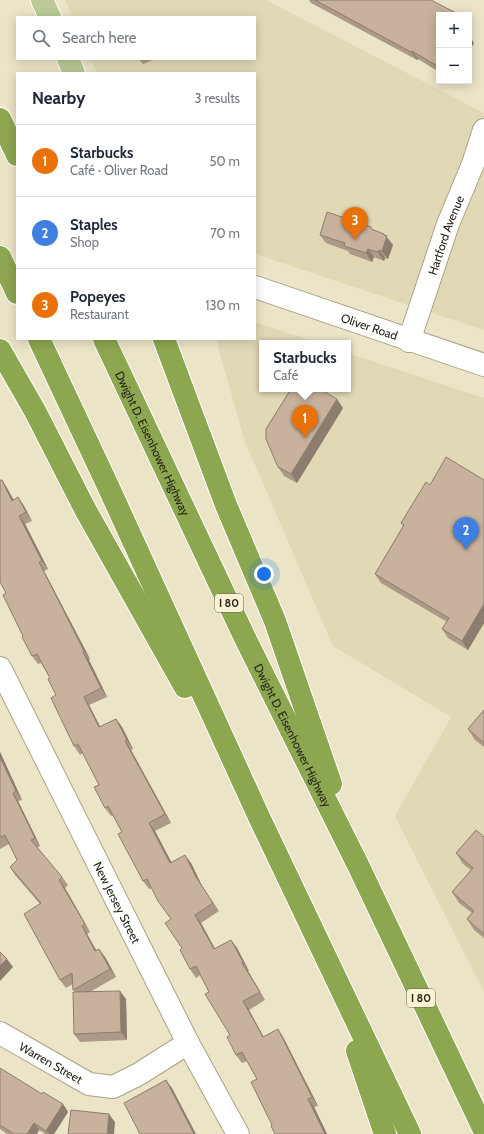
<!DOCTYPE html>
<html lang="en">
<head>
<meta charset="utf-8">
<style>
	:root { --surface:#fff; --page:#f2f2f3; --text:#1f2937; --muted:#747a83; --line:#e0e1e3; --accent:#a352c3 }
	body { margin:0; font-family:Cabin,sans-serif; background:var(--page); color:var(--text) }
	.controls { position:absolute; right:12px; top:12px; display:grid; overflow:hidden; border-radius:0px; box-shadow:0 2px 10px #0003 }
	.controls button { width:36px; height:36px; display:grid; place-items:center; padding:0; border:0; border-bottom:1px solid var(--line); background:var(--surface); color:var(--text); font:20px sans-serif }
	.you { position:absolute; left:264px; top:574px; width:14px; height:14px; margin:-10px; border:3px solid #fff; border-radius:50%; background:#1a73e8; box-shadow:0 0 0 6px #1a73e833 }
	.badge { display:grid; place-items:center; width:26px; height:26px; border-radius:50%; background:var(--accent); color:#fff; font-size:13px; font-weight:700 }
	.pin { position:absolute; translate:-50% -33px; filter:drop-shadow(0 1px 2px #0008) }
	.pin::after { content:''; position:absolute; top:21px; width:14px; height:12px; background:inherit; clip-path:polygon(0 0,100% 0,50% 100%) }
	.popup { position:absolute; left:259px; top:340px; width:92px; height:52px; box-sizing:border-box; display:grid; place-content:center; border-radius:0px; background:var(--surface); filter:drop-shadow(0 1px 3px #0005); font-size:13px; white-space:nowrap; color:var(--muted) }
	.popup b { font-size:15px; color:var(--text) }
	.popup::after { content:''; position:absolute; left:50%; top:100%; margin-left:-8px; border:8px solid transparent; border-top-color:var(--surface) }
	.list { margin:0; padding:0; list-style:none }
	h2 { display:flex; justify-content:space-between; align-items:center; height:52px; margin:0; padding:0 16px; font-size:17px }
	h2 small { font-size:13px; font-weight:400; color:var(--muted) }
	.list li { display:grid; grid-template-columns:26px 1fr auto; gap:12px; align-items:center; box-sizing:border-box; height:72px; padding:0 16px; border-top:1px solid var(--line) }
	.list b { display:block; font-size:15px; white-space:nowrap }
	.list p { margin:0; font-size:13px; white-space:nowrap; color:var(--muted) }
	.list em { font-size:13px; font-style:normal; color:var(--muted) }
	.icon { flex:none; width:22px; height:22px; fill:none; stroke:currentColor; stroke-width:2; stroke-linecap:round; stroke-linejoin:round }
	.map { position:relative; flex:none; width:484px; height:1134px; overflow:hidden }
	.search { position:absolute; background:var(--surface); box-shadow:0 2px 10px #0003; left:16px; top:16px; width:240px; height:44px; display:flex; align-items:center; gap:10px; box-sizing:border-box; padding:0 14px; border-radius:0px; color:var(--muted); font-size:15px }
	.panel { position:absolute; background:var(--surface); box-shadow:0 2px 10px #0003; left:16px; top:72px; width:240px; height:268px; border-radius:0px }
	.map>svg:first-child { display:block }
</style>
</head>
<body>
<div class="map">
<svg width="484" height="1134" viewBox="0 0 484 1134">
	<rect width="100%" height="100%" fill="#ece4c7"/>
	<g fill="#e1d8b5">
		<path d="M65,0h201l218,113v217l-229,-76v-181h-158l-6,-14h164v-42h-182z"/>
		<path d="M255,322l64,21h-57v46h86v-36l136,45v594l-89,-176 56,-99 -118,-71 -88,-204 -27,-95v-8h37z"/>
	</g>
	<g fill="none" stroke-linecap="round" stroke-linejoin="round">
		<defs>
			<g id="minor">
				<path id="s1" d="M255,287l229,78"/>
				<path id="s2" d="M409,341l39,-117 25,-60 11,-34"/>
				<path id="s3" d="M0,668l188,375 50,91"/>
				<path id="s4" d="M0,1033l89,51 24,3 26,-13 49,-31"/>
			</g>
			<g id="major">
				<path d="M42,0l8,17"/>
				<path d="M68,59l6,14"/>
			</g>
			<g id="highway">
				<path d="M0,119l17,36"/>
				<path d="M0,257l17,36"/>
				<path d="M39,339l69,147 151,331 151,317"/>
				<path id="s5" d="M104,339l141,299 113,227 126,265"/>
				<path d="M164,339l62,166 49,116 56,163"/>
				<path d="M0,350l35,61 50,98 100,178"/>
				<path d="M357,1051l28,83"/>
			</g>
		</defs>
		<use href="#minor" stroke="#aaa387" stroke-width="24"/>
		<use href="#major" stroke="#fff" stroke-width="24"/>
		<use href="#highway" stroke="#fff" stroke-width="24"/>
		<use href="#minor" stroke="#fff" stroke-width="22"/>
		<use href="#major" stroke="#bbca96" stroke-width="22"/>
		<use href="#highway" stroke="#8da650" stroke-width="22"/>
	</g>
	<g fill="#ac9987">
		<path d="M309,0h122l8,15v57l-21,-13 -1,1 -106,-57z"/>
		<path d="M139,59h16l-12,5z"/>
		<path d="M373,230l13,6 7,9 -5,14 -3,-1 -1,3 -10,-4 -2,5 -22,-8 -2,-3 -22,-8 -6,-8z"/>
		<path d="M343,408l-46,75 -13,-7 -6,-9z"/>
		<path d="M2,480l5,8 7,12 4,-3 6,9 8,15 -7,3 23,45 -4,2 46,88 -1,1 18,37 -18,8 11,22 16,-8 6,8 11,22 -2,1 40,73 -16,8 16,31 20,1 11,23 17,25 -18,12 14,26 16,-9 6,8 12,23h-1l17,29 -16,10 15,27 14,-8 5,8 35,69 -4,1 13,27h-52l-18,-55 -10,-18 -5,2 -6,-8 -6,-20 -21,-43 -9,-17 -4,3 -6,-9 -19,-50 -19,-31 -3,1 -6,-8 -21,-49 -9,-17 -2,1 -6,-8 -6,-23 -16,-32 -3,2 -6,-9 -24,-68 -9,-15 -3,1 -6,-8 -26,-63z"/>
		<path d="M484,480v143l-16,27 -20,-12 -6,-9 5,-7 -66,-39 -6,-9 28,-48 -2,-3 29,-38z"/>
		<path d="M484,710v37l-9,-7 -7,-11z"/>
		<path d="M0,752l22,48 -4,1 22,45 -3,2 25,29 6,8 -3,3 25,44 -3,2 9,16 9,7 11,20 -26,15 36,7 1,41 -47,2 -6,-8 1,-42 -2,-2v-6l-7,4 -6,-8 -20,-76 -25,-29 -5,-8 7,-7 -8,-16 -9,5z"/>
		<path d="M484,837v101l-10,-8 -7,-11 5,-6 -13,-10 -7,-11 19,-22 -8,-6 -7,-11z"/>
		<path d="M0,1069l42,25 21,10 5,8 -14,22h-9l-6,-4 -2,4h-30l-7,-5z"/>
	</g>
	<g fill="#8c7d6e">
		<path d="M469,35l5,8 -5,9z"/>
		<path d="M412,51l6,8 -1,1 -6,-8z"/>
		<path d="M384,234l9,11 -5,14 -6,-8z"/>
		<path d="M368,249l6,8 -2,5 -6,-9z"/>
		<path d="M379,250l6,8 -1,3 -6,-9z"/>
		<path d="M337,399l6,9 -46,75 -6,-9z"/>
		<path d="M2,480l5,8 11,21 -6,-8z"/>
		<path d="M18,497l6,9 8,15 -6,-9z"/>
		<path d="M19,516l6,8 23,45 -6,-8z"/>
		<path d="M39,562l5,9 46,88 -6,-8z"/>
		<path d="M484,604v19l-16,27 -6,-9z"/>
		<path d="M83,652l6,8 18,37 -6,-9z"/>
		<path d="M84,697l5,8 16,31 -6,-9z"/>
		<path d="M116,719l6,8 11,22 -6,-9z"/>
		<path d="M125,741l6,9 40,73 -6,-9z"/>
		<path d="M0,752l22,48 -6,-9 -16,-34z"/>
		<path d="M13,793l5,8 22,45 -5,-8z"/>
		<path d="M149,823l6,8 21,40 -6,-8z"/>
		<path d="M185,855l6,8 11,23 17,25 -23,-34z"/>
		<path d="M59,880l6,8 25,44 -5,-8z"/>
		<path d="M195,915l6,8 19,35 -6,-9z"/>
		<path d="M82,926l5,8 14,25 -6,-8z"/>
		<path d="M231,940l6,8 12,23 -6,-9z"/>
		<path d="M99,949l6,8 11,20 -6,-8z"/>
		<path d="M7,959l6,8 -13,14v-15z"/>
		<path d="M242,963l6,8 17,29 -5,-8z"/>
		<path d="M120,991l6,8 1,41 -6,-8z"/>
		<path d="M243,1001l6,9 19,36z"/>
		<path d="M278,1029l5,8 35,69 -6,-9z"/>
		<path d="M166,1080l6,8 24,46h-2z"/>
		<path d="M308,1099l6,8 13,27h-2z"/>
		<path d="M63,1104l5,8 -14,22h-5l-3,-3z"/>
		<path d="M109,1114l6,8 -1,12h-7z"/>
		<path d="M34,1123l5,7 -2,4h-10z"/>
	</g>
	<g fill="#c8b29d" stroke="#8c7d6e">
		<path d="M315,0h116l29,15h-21v52l-27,-16 -1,1z"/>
		<path d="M327,212l44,15v2l13,5v1l3,1 -5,15 -3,-1 -1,2 -10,-3 -2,4 -22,-7 1,-3 -25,-8z"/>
		<path d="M291,389h29l17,10 -46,75 -13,-7 -12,-28v-10z"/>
		<path d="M446,457l38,23v124l-22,37 -20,-12 7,-11 -74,-44 29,-49 -3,-2 25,-41 4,3z"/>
		<path d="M0,480h2l10,21 6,-4 8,15 -7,4 23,45 -3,1 45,89 -1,1 18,36 -17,9 15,30 17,-8 11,21 -2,1 40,73 -16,9 21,40 15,-8 11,22 17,26 -18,12 19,34 17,-9 12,22 -1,1 18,29 -17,9 20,36 15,-8 34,68 -4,2 17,35h-50l-4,-8 1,-1 -21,-43 6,-3 -15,-27 -6,3 -9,-18 3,-2 -25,-41 4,-2 -13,-26 -6,3 -10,-19 2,-2 -17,-25 6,-4 -13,-18 -11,-22 -4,2 -25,-47 4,-2 -14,-26 -3,2 -11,-21 5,-2 -21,-41 -4,2 -23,-48 5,-3 -8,-16 2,-1 -13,-24 -5,2 -10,-19 1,-1 -20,-41 3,-2 -6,-11z"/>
		<path d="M484,710v33l-16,-14z"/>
		<path d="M0,757l16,34 -3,2 22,45 -4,2 31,37 -3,3 26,44 -3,2 13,25 4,-2 11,20 -37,21 -1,-17 -12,7 -36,-66 17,-11 -31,-36 7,-7 -12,-25 -5,2z"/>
		<path d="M476,830l8,7v97l-17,-15 7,-8 -22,-19 21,-24 -17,-15z"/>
		<path d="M0,952l7,7 -7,7z"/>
		<path d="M120,991l1,41 -47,2 -1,-42z"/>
		<path d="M0,1068l42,26 1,-2 20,12 -17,27 -12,-8 -7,11h-13l-14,-9z"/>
		<path d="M166,1080l28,54h-54l-16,-31z"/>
		<path d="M71,1110l38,4 -2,20h-39z"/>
	</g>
	<g text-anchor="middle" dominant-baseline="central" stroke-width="3" stroke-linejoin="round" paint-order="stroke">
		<g fill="#f9f2d4" stroke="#676252" stroke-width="1">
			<rect x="215" y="594" width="28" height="18" rx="3"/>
			<rect x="407" y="989" width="28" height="18" rx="3"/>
		</g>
		<g font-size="11" font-weight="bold" fill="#28251b">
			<text x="229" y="603">I 80</text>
			<text x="421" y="998">I 80</text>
		</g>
		<g font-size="12" fill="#28251b" stroke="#f9f2d4">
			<text stroke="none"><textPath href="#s2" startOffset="112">Hartford Avenue</textPath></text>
			<text stroke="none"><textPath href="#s1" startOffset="121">Oliver Road</textPath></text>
			<text stroke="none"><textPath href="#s5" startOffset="115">Dwight D. Eisenhower Highway</textPath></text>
			<text stroke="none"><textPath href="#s5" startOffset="439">Dwight D. Eisenhower Highway</textPath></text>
			<text stroke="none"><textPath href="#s3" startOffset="262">New Jersey Street</textPath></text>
			<text stroke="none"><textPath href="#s4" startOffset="59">Warren Street</textPath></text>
		</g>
	</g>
</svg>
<div class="controls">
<button>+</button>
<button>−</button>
</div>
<div class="you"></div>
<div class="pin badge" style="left:305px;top:438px;background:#e8710a">1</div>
<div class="popup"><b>Starbucks</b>Café</div>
<div class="pin badge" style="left:466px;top:550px;background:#3f7fe0">2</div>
<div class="pin badge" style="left:355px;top:240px;background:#e8710a">3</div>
<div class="search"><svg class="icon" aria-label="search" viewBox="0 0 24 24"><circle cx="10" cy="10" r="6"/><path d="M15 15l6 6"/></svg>Search here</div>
<section class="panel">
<h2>Nearby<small>3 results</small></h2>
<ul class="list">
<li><span class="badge" style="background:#e8710a">1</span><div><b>Starbucks</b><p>Café · Oliver Road</p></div><em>50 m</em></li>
<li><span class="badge" style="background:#3f7fe0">2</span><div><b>Staples</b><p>Shop</p></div><em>70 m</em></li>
<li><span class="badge" style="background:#e8710a">3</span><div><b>Popeyes</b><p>Restaurant</p></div><em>130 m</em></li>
</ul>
</section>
</div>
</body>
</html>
